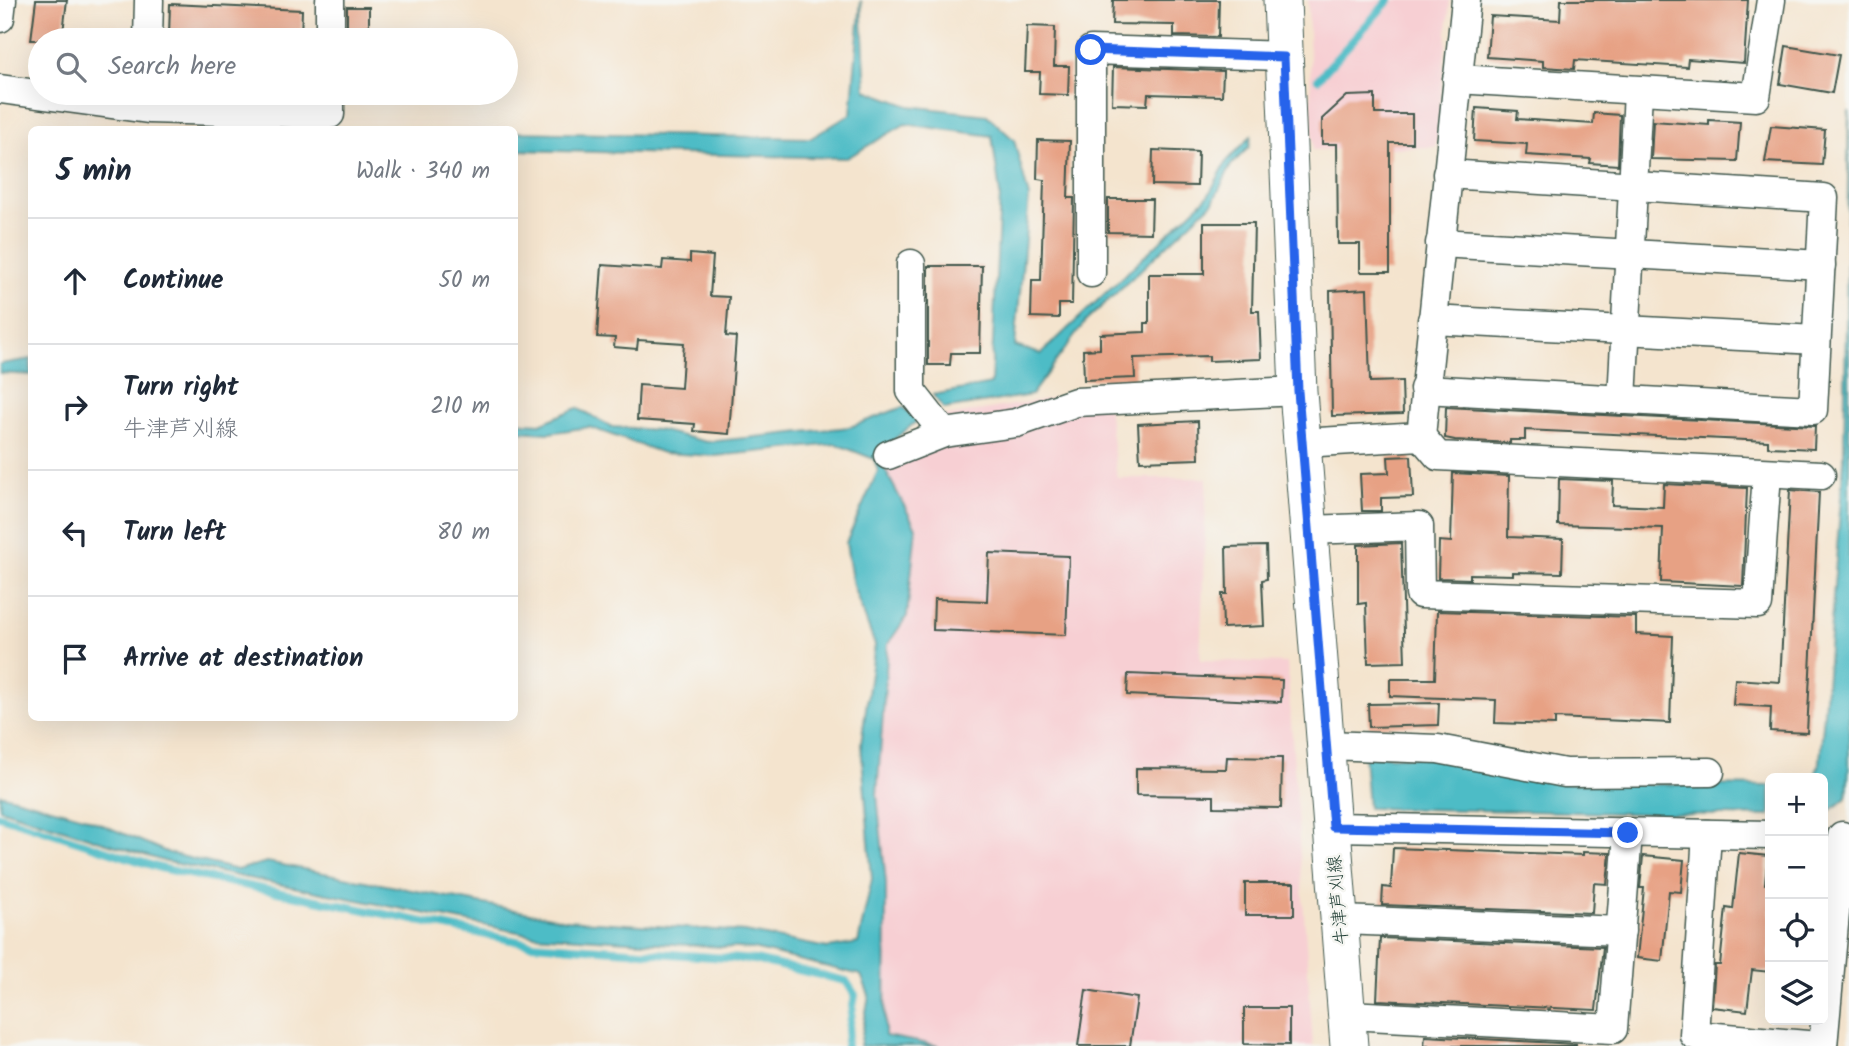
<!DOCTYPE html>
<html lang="en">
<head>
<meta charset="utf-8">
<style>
	:root { --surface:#fff; --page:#f6f6f7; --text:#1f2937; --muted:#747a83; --line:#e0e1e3 }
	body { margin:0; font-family:Kalam,"Klee One",sans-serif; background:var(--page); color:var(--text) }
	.controls { position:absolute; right:21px; bottom:21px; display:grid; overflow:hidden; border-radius:10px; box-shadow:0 7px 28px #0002 }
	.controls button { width:63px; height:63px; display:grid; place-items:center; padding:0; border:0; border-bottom:2px solid var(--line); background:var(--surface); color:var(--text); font:35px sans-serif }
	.stop { position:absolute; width:21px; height:21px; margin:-16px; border:5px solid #2563eb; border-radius:50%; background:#fff }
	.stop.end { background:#2563eb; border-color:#fff; box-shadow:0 2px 7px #0008 }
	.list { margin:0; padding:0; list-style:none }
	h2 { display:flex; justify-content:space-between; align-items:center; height:91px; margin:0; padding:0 28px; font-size:30px }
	h2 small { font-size:23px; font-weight:400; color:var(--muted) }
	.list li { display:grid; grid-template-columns:46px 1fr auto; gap:21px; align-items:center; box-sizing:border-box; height:126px; padding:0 28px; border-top:2px solid var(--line) }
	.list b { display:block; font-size:26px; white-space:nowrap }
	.list p { margin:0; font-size:23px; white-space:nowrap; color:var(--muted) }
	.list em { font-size:23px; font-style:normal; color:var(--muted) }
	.icon { flex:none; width:38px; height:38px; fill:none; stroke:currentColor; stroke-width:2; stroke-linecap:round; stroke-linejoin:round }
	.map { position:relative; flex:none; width:1849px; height:1046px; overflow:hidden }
	.search { position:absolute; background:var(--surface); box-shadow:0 7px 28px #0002; left:28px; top:28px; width:490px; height:77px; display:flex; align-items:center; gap:18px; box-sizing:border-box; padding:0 24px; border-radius:38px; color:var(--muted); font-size:26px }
	.panel { position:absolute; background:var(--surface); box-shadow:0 7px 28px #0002; left:28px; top:126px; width:490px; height:595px; border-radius:10px }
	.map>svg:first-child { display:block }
</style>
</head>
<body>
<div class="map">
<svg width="1849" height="1046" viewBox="0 0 1849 1046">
	<rect width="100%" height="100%" fill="#f6f6f2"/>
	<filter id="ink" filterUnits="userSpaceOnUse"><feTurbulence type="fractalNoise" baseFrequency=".0143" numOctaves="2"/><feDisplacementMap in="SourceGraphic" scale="14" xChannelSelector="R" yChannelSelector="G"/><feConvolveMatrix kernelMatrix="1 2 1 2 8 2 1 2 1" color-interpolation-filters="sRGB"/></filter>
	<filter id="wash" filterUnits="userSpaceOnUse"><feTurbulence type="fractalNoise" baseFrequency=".00686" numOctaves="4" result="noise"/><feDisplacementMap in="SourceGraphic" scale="28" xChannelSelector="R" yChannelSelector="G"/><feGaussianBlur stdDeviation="1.57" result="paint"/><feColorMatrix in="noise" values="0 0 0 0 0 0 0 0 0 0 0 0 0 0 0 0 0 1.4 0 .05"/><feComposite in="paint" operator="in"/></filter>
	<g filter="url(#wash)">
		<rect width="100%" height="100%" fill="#f4e4ce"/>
		<g fill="#f7cfd3">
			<path d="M1308,0h142l-14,147 -123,3z"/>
			<path d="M1106,389l11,89h90l-7,182 87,3 26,383h-420l-19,-3 6,-588 63,-38z"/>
		</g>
		<g fill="#4ebcc6" stroke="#367c7d" stroke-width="2">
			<path d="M861,0l5,90 43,16 78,9 27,25 15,57 -14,149 26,8 167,-158 19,-35 24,-25 -2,11 -18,18 -18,37 -128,120 -54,73 -87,14 -11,-14 58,-11 9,-190 -8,-58 -87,-12 -58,34 -332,-8v-18l296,6 40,-24z"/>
			<path d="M1849,111v653l-2,33 -24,20v-39h-9l6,-16 24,-302z"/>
			<path d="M31,359v16l-31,-2v-9z"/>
			<path d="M903,407l14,14 -36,29 2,16 33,62 -9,88 -19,28 -11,151 9,88 -1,153 55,10h-80l9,-51 -8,-20 -108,-26 -220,-14 -370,-74 -163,-52v-15l84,23 85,36 68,17 30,-8 299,58 179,12 83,16 30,-5 14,-64 -11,-135 14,-99 -22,-59 -7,-43 32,-72 -4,-12 -38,-15 -121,12 -52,-3 -74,-26 -40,6 -34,-2v-9l25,2 37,-16 35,19 46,3 49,12 143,-15z"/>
			<path d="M1364,755l72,3 128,25 206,3v30l-402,-8z"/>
		</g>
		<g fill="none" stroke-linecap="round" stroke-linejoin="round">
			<g stroke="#4ebcc6" stroke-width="8">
				<path d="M1318,79l71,-79"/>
				<path d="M0,816l160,52 371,76 224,16 91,21 9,14 -9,51"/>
			</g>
		</g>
		<g id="blocks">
			<g fill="#e7a184">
				<path d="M36,0h31l-5,40h-31z"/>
				<path d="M1113,0h106l-1,37 -44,-1v-11l-62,-1z"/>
				<path d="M1561,0h187l-4,63 -56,-4 -1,8 -112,-7 -1,9 -31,-2v-6l-56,-4 3,-41 70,4z"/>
				<path d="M170,4l132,6 -1,27 -132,-1z"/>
				<rect x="347" y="7" width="22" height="33"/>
				<path d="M1027,26l28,1 -1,39h15l-1,29 -29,-1 1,-22h-15z"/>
				<path d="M1786,46l53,9 -7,38 -52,-9z"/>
				<path d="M1113,67l110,4 -1,25 -74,-2 -1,11 -35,-1z"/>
				<path d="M1375,95v19h37v29h-22v129h-30v-28h-22l-1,-100h-15v-25l25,-23z"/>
				<path d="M1476,108l42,3 -1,8 76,5 1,-11 26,2 -2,50 -28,-2 1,-4 -65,-4 1,-11 -53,-3z"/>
				<path d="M1709,120l31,2 -3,39 -86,-2 2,-38 56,4z"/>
				<path d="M1771,126l54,4 -3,35 -57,-3z"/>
				<path d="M1038,140l32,1 -2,57h6l-2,106h-13v14l-28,-1 1,-37h9l3,-100 -7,-1z"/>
				<path d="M1153,150l45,2 -1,34 -45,-1z"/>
				<path d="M1108,199h44l-1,34 -43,-1z"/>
				<path d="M1204,223h50l-2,88h7l2,48 -52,2v-5l-75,2 1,20 -51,2 -1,-30 17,-1v-15l45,-2v-9h4v-49h55z"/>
				<path d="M690,254l23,2 -3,40 19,1 -3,39 10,1 -7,97 -35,-3 1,-7 -58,-4 2,-35 42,3 3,-45 -46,-3 -1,9 -23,-2 1,-9 -18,-1 5,-72 60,4 1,-9 27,2z"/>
				<path d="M928,266h54l-2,87h-29l-1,12h-22z"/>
				<path d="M1367,289l3,93 32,-1 1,33 -71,2 -2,-125z"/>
				<path d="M1446,407l369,19 -1,23 -46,-2v-6l-243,-11v10h-15v3l-55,-3 -10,-2z"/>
				<path d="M1198,421l1,38 -59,2 -2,-37z"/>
				<path d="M1411,456l2,41 -32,1v13h-19l-2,-37 29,-1 -1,-16z"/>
				<path d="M1453,473l56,3 -1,61 55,2 -1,34 -49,-1v3l-43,-1v5l-32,-1 1,-37 12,1z"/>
				<path d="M1559,479l54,2 -1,24 51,2 1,-23 83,4 -4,98 -82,-4 2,-54 -105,-3z"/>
				<path d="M1790,490l29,2 -12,241 -37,-2 1,-24 -38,-2 2,-26 45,3z"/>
				<path d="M1401,543l4,119 -37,1 -2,-60 -8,1v-59z"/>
				<path d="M1266,546l1,33 -5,1 2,46 -41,2 -1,-34h5l-1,-47z"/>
				<path d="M989,553l80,3 -3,79 -133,-5 1,-31 53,2z"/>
				<path d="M1437,611l199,6v17l37,2 -3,87 -115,-5v7l-60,-2 1,-23 -106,-4v-17h45z"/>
				<path d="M1128,674l154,6 -1,22 -154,-7z"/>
				<path d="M1439,703l-1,22 -69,2 -1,-23z"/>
				<path d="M1227,757l55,1 -1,50 -67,-1v-11l-78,-1v-27l90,1z"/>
				<path d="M1393,848l190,7v-3l27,1 -3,31 -13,-1 -2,30 -210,-8 1,-18 8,1z"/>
				<path d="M1739,853l29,3 -3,28 5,1v87l-18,-2 -5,41 -35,-4 3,-42h5l6,-57 7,1z"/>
				<path d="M1643,856l41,4 -3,32 -12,-1 -7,70 -25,-3 7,-70h-4z"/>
				<rect x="1245" y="883" width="49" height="32"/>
				<path d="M1380,938l223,9 -7,63 -219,-10z"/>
				<path d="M1086,990l51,8 -7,48h-52z"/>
				<path d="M1244,1008h45v37l-45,-1z"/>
				<path d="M1425,1036l151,8v2h-152z"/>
			</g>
		</g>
	</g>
	<g filter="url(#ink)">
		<use href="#blocks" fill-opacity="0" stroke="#3f564b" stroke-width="2"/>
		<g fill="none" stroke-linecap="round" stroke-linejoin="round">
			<defs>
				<g id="minor">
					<path d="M330,0v40"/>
					<path d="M0,18l2,-18"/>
					<path d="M148,40l1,-40"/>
					<path d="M1457,79l299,18 15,-97"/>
					<path d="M0,89l148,20 182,5v-21"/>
					<path d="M1440,243l381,22"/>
					<path d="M911,264v127l33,42"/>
					<path d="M1091,273v-223l193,6"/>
					<path d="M1432,320l384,20"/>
					<path d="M1424,389l389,21 11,-212 -377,-24"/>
					<path d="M1622,400l16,-308"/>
					<path d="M1421,436l45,-436"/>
					<path d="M1302,443l119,-7 17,20 383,19"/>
					<path d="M888,455l56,-22 72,-10 60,-21 222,-11"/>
					<path d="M1309,530l110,-4 1,68 338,10 9,-131"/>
					<path d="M1326,745l112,4 127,24 145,-1"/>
					<path d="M1333,827l437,8"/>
					<path d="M1707,834l-13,201 125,11"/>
					<path d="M1341,920l280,11"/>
					<path d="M1349,1015l264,14 15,-196"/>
					<path d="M1823,1046l19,-210"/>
				</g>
				<path id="major" d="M1282,0l16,391 51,655"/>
			</defs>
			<use href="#minor" stroke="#3f564b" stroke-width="31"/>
			<use href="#major" stroke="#3f564b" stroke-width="39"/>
			<use href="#minor" stroke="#fff" stroke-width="28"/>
			<use href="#major" stroke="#fff" stroke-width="37"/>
		</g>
	</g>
	<g fill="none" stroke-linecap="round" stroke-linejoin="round" filter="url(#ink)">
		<path stroke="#2563eb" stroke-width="9" d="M1091,50l193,7 14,334 35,436 295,6"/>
	</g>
	<g text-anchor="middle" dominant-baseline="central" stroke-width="5" stroke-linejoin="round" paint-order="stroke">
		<g font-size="18" fill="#1f3d34" stroke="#f6f6f2">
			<text transform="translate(1339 900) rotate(-95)">牛津芦刈線</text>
		</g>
	</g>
</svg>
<div class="controls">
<button>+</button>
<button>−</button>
<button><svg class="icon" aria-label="locate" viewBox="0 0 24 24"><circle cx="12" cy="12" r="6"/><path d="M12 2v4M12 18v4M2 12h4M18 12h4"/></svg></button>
<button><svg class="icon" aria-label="layers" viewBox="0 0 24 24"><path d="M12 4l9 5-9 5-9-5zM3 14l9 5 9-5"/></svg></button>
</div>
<div class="stop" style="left:1091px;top:50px"></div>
<div class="stop end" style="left:1628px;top:833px"></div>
<div class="search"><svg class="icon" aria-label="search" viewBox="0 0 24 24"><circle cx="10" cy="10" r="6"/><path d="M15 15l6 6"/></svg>Search here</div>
<section class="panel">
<h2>5 min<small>Walk · 340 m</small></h2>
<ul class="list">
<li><svg class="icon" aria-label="ahead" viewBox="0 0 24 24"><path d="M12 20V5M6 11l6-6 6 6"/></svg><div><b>Continue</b></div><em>50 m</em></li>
<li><svg class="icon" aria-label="right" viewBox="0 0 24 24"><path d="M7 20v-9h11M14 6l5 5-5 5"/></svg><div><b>Turn right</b><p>牛津芦刈線</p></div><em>210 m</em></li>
<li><svg class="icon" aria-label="left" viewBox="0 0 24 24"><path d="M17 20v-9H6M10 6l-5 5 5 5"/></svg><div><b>Turn left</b></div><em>80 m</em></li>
<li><svg class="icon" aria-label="arrive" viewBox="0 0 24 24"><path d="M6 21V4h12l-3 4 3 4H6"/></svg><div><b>Arrive at destination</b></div></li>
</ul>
</section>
</div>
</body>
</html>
